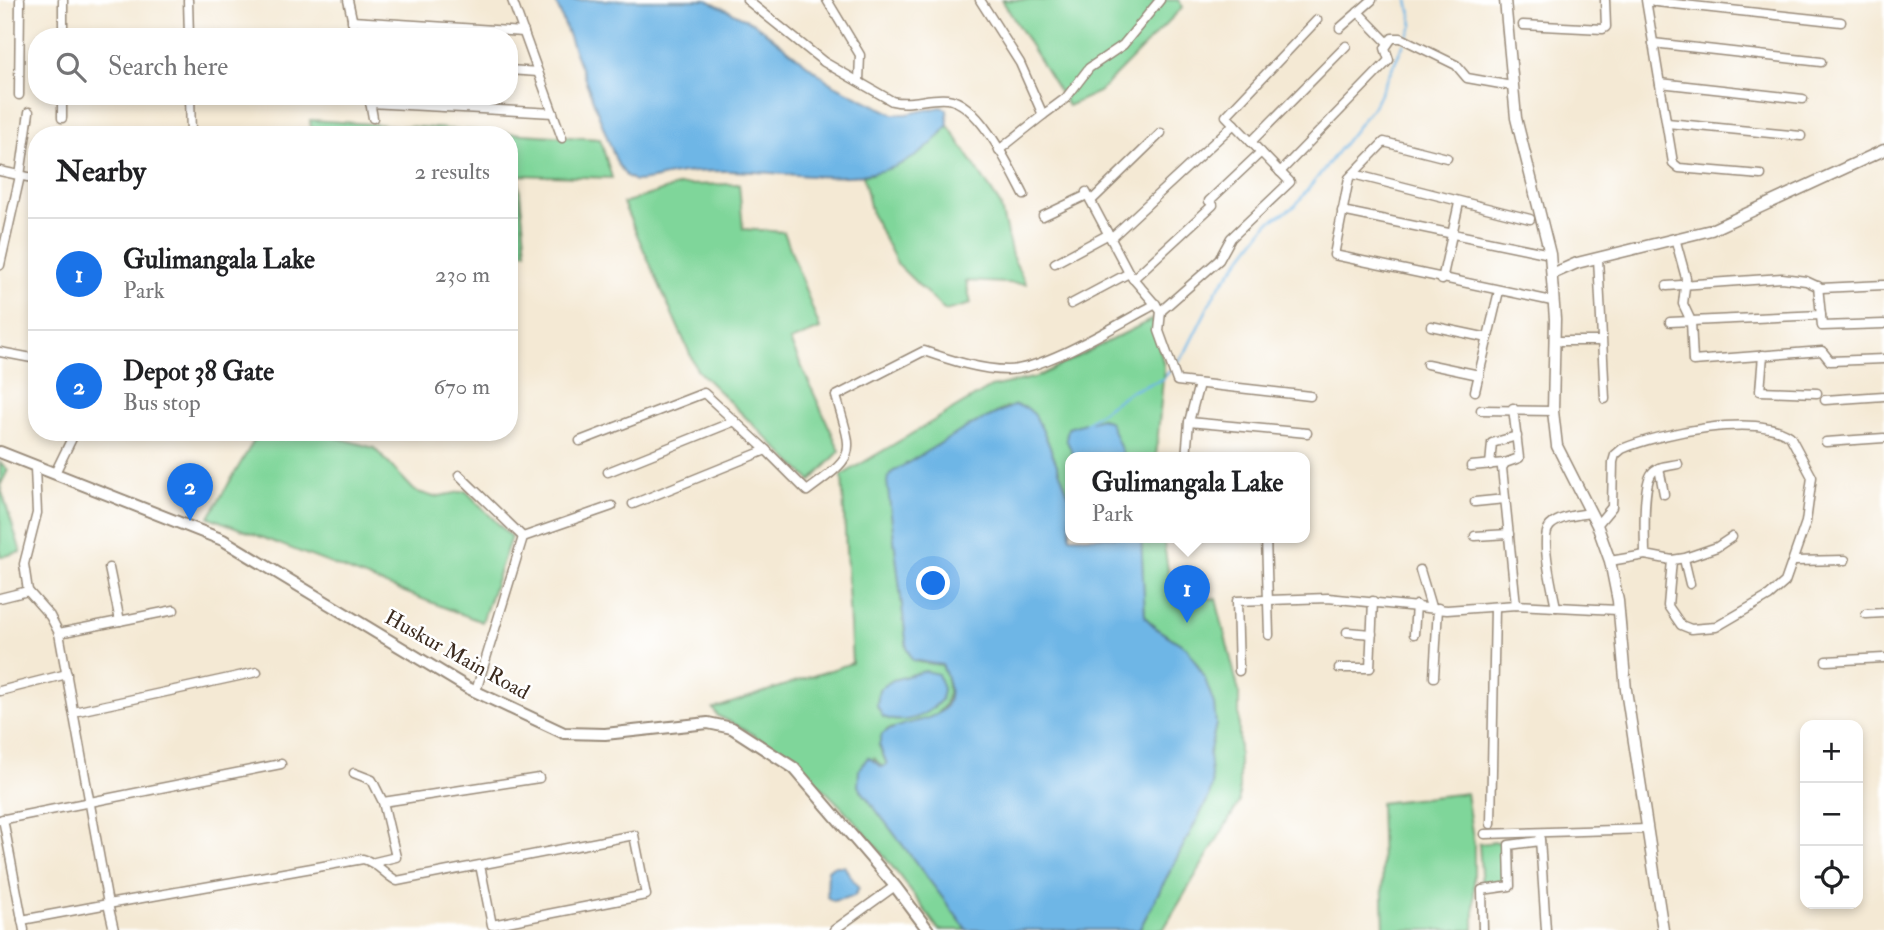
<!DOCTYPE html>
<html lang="en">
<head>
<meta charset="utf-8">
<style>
	:root { --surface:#fff; --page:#f6f6f6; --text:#202124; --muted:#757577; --line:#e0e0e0; --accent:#1a73e8 }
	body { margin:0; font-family:"IM FELL Double Pica",serif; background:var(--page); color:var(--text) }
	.controls { position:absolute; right:21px; bottom:21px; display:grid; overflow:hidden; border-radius:14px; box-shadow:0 4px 10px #0003 }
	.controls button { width:63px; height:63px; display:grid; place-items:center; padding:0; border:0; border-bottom:2px solid var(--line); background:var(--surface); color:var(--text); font:35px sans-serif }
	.you { position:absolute; left:934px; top:584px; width:24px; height:24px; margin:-18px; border:5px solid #fff; border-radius:50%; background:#1a73e8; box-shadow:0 0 0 10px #1a73e833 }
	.badge { display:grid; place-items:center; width:46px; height:46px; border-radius:50%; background:var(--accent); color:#fff; font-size:23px; font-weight:700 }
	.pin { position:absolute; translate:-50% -58px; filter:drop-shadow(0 2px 4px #0008) }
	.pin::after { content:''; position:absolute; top:37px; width:24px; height:21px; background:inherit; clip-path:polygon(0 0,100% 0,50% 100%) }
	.popup { position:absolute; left:1065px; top:452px; width:245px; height:91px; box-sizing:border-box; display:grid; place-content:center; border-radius:14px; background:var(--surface); filter:drop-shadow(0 2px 5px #0005); font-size:23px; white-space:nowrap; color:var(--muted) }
	.popup b { font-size:26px; color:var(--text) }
	.popup::after { content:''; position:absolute; left:50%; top:100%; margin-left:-14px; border:14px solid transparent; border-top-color:var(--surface) }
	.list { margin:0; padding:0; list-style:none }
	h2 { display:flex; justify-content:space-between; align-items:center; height:91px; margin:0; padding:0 28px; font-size:30px }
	h2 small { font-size:23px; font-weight:400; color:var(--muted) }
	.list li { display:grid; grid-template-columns:46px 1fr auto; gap:21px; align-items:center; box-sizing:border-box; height:112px; padding:0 28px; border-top:2px solid var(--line) }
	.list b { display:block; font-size:26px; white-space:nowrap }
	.list p { margin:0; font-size:23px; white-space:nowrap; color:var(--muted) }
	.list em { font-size:23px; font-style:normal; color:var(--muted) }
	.icon { flex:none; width:38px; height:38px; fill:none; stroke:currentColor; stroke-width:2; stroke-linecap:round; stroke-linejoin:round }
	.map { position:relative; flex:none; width:1884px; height:930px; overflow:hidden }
	.search { position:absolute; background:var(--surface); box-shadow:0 4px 10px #0003; left:28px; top:28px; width:490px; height:77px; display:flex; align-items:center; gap:18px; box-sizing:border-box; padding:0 24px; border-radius:28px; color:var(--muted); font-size:26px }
	.panel { position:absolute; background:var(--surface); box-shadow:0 4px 10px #0003; left:28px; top:126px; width:490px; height:315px; border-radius:28px }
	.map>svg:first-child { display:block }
</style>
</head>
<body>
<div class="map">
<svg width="1884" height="930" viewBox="0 0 1884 930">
	<rect width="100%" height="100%" fill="#fff"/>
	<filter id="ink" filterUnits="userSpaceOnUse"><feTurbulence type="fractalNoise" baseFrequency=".0143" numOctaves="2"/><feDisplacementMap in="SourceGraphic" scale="14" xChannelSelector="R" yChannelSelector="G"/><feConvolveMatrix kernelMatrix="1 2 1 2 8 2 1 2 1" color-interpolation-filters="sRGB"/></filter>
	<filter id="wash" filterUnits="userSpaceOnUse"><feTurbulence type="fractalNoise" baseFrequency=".00686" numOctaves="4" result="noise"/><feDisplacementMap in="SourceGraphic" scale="28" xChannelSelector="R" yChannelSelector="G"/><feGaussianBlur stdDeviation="1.57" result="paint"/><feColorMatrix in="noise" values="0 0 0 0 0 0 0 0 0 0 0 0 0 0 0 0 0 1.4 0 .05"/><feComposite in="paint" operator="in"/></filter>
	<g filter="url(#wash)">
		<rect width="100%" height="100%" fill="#f4e9d4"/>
		<g fill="#7fd69a" stroke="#5d805c" stroke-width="2">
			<path d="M1002,0h176l5,7 -84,85 -31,14z"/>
			<path d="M310,120l290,19 12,39 -94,-3 8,76 -17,1v-117h-197z"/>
			<path d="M948,125l52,79 12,52 14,28 -60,-3 5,23 -26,7 -47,-46 -26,-50 -9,-40 8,-1 68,-37z"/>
			<path d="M739,184l4,45 41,3 36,97 -30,12 50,110 -29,30 -114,-111 -74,-167 57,-18z"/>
			<path d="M1153,319l11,48 -8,90h-86v41l-25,-63 -38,-28 -116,66 2,56 14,119 11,14 24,3c21,47 -14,59 -54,64l-9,16 8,20 -5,2 -8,-9 -16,28 109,144h-28c-61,-85 -123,-169 -221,-214l-5,-7 139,-46 -10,-188 149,-88 46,-10z"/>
			<path d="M259,432h58l57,16 41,43 19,6 32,-6 45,46 -29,85 -273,-105z"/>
			<path d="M0,462l8,8 -8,16 21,66 -21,5z"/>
			<path d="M1141,537h22l6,40 31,20 16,2 23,93v111l-76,127h-24l70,-133v-43l7,-30 -12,-48 -17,-28 -30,-19 -12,-12z"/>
			<path d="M1466,793l8,52v85h-90l-4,-127z"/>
			<path d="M1505,841l2,39 -3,4 -22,3 -3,-43z"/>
		</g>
		<g fill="#6eb6e6" stroke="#547082" stroke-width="2">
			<path d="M555,0h152l47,23 78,61 61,30h14l34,-7 6,2 1,16c-54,76 -146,45 -223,46 -16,0 -32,0 -48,3 -15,2 -27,7 -42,7l-9,-5 -9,-13z"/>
			<path d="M1015,405l12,3 8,7 10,20 25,63v39h71l4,80 12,12 30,19 17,28 10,28 2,20 -7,30 3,31 -3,12 -70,133h-172l-109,-144 1,-16 9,-13 14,10 5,-3 -8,-19 3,-11c27,-20 89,-5 60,-69l-30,-5 -5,-12 -20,-167 4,-8 80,-48z"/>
			<path d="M1101,418l9,4 14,35h-50l-8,-18 2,-11z"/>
			<path d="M925,671l13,3 5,15 -2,11c-15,17 -37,26 -58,17l-6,-11 2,-17 14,-9z"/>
			<path d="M833,866h11l15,23 -5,7 -21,5 -6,-4 1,-27z"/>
		</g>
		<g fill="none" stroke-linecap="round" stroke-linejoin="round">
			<g stroke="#6eb6e6" stroke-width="2.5">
				<path d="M1407,37l6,-12 -5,-25"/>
				<path d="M1086,423l43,-31 34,-13 22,-26 31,-62 52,-68 27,-17 80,-102 29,-61"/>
			</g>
		</g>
	</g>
	<g filter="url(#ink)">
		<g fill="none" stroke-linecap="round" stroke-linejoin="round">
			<defs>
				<g id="minor">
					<path d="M188,0l1,37"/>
					<path d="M348,0l8,37"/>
					<path d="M512,0l50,138"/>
					<path d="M747,0l77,62 68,39c18,5 36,-4 55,-2 32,3 63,69 77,96"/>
					<path d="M827,0l33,55 -1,26"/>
					<path d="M980,0l40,63 23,52 23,-17 23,-30 34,-23 37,-45"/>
					<path d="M1646,0l27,163 6,5 82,7"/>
					<path d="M1647,1l194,21"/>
					<path d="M1358,12l29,30"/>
					<path d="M352,21l172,11"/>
					<path d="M1523,25l80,4 3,-2 -1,-27"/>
					<path d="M1340,28l32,-28"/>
					<path d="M63,37v-37"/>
					<path d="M1653,43l168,19"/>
					<path d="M509,70l29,2"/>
					<path d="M1660,83l143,16"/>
					<path d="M19,95l1,-95"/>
					<path d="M190,96l1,39"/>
					<path d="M369,96l4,22"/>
					<path d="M370,103l183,10"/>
					<path d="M62,118v-22"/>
					<path d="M1667,123l134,13"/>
					<path d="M1251,142l95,-96"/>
					<path d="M999,150l44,-35"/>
					<path d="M1447,158l-63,-16 -35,36 -15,77 218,46"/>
					<path d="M0,171l37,8"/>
					<path d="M1280,172l109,-112 -4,-12 7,-10h9l55,27 11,13 45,8"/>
					<path d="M1353,174l177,45"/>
					<path d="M1086,192l44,83 31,36 58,-51 12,-22 59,-56 -64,-66 91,-96"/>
					<path d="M1091,201l70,-68"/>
					<path d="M1342,211l208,43"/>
					<path d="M1043,216l44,-21"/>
					<path d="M1111,238l123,-114"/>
					<path d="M1675,238l11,40 -3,26 8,17 2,40 129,-10 8,10 54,-2"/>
					<path d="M1598,258l7,141"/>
					<path d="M1055,263l54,-29"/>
					<path d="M0,265l20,-89 9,-64"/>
					<path d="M1133,279l80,-74 -4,-4 52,-49"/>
					<path d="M1442,280l17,-77"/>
					<path d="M1667,286l115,-8 24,3 15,7 63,-3"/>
					<path d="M1818,286l4,40 62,-2"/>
					<path d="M1071,304l58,-31"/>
					<path d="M1161,311l-2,20 18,50 133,15"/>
					<path d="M1670,322l151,-7"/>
					<path d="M1431,326l57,12"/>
					<path d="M1554,341h46"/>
					<path d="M0,352l37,7"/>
					<path d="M1763,355l-3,36 57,2"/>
					<path d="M1427,364l52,11"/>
					<path d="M1475,391l24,-100"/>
					<path d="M1825,400l59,-4"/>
					<path d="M1481,410l72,1"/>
					<path d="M1189,422l118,11"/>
					<path d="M580,441l124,-48 62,57"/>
					<path d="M1826,442l58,-4"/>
					<path d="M1186,457l3,-35 10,-38"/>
					<path d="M1505,463l-3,5 14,137"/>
					<path d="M1490,465l2,-22 25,-7"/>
					<path d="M1471,466l34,-3 14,-5 -6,-50"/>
					<path d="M1659,468l5,26"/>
					<path d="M608,472l127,-51"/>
					<path d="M55,473l20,-41"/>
					<path d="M459,475l64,62 89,-31"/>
					<path d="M1475,502l30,-3"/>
					<path d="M633,504l133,-54 41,41c52,-38 46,-35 29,-95l88,-45c26,9 57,19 84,19 39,-1 111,-47 148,-66"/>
					<path d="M1597,525l15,-18 1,-45 2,-7 7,-6c38,-16 133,-36 168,-13l22,41 -6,45 -21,60 -16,14 -53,31 -25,2 -10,-4 -13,-19 4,-46"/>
					<path d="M1475,536l34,-2"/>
					<path d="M1266,537l3,98"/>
					<path d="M1645,555c0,-18 -3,-69 7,-82 5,-7 18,-7 26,-9"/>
					<path d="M1684,559l6,25"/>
					<path d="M1610,561l35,-6 27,5 13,-2 32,-11 15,-10"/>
					<path d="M1795,561l50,-1"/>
					<path d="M109,568l11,53"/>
					<path d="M1420,570l11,37"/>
					<path d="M28,591l22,25 9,17 49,271 255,-45c15,4 21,15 34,22l237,-46 12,60 -154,30 -12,-60"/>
					<path d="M0,598l28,-7 -4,-27 13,-51 -2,-45"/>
					<path d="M1556,607c-3,-16 -17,-70 -6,-81 10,-10 28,-11 41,-13"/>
					<path d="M1866,614l18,-1"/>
					<path d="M1347,632l25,2"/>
					<path d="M59,633l115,-23"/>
					<path d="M1414,634l2,-29"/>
					<path d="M1826,661l58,-3"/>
					<path d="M1339,668h31l3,-67"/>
					<path d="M1239,671l-2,-70 91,-3 119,12 69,-5 101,5"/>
					<path d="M1434,677l4,-69"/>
					<path d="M0,691l67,-17"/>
					<path d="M476,691l47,-154"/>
					<path d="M74,712l183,-40"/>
					<path d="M354,773l18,7 11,22"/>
					<path d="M3,819l21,111"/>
					<path d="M0,820l281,-56"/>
					<path d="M1491,824l4,-217"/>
					<path d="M1485,834l162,-5"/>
					<path d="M1540,839l6,91"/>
					<path d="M375,862l21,-5 -13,-55 156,-24"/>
					<path d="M22,920l86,-16 6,26"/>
					<path d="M834,930l61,-44"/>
					<path d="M1483,930l-1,-40 28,-4 -1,-41 31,-4"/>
				</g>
				<g id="tertiary">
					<path d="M1505,0l11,118 34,136 5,65 -2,92 4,35 40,79 13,36 8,40 8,89 37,240"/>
					<path d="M1552,274l25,-11 134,-33 173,-80"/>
				</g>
				<path id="secondary" d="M0,452l223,88 245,148 96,45 41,1 103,-11 24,5 62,40 101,118 33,44"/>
			</defs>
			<use href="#minor" stroke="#988a79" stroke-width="11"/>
			<use href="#tertiary" stroke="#988a79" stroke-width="13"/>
			<use href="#secondary" stroke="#988a79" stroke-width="14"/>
			<use href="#minor" stroke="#fff" stroke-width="8"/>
			<use href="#tertiary" stroke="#fff" stroke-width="10"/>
			<use href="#secondary" stroke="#fff" stroke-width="10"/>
		</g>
	</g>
	<g text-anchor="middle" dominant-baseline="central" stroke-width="5" stroke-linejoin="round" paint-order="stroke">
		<g font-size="21" fill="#3b2a1e" stroke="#fff">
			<text transform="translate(457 655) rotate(29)">Huskur Main Road</text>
		</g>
	</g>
</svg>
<div class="controls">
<button>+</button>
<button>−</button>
<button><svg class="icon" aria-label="locate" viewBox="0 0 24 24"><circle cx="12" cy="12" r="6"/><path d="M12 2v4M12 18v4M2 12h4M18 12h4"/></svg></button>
</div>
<div class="you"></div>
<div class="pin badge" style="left:1187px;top:623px">1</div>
<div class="popup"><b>Gulimangala Lake</b>Park</div>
<div class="pin badge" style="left:190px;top:521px">2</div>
<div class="search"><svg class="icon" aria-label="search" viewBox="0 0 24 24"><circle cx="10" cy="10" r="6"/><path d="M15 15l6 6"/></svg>Search here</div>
<section class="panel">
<h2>Nearby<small>2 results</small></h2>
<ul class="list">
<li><span class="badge">1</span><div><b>Gulimangala Lake</b><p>Park</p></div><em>230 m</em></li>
<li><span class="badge">2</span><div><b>Depot 38 Gate</b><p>Bus stop</p></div><em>670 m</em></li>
</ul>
</section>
</div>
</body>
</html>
